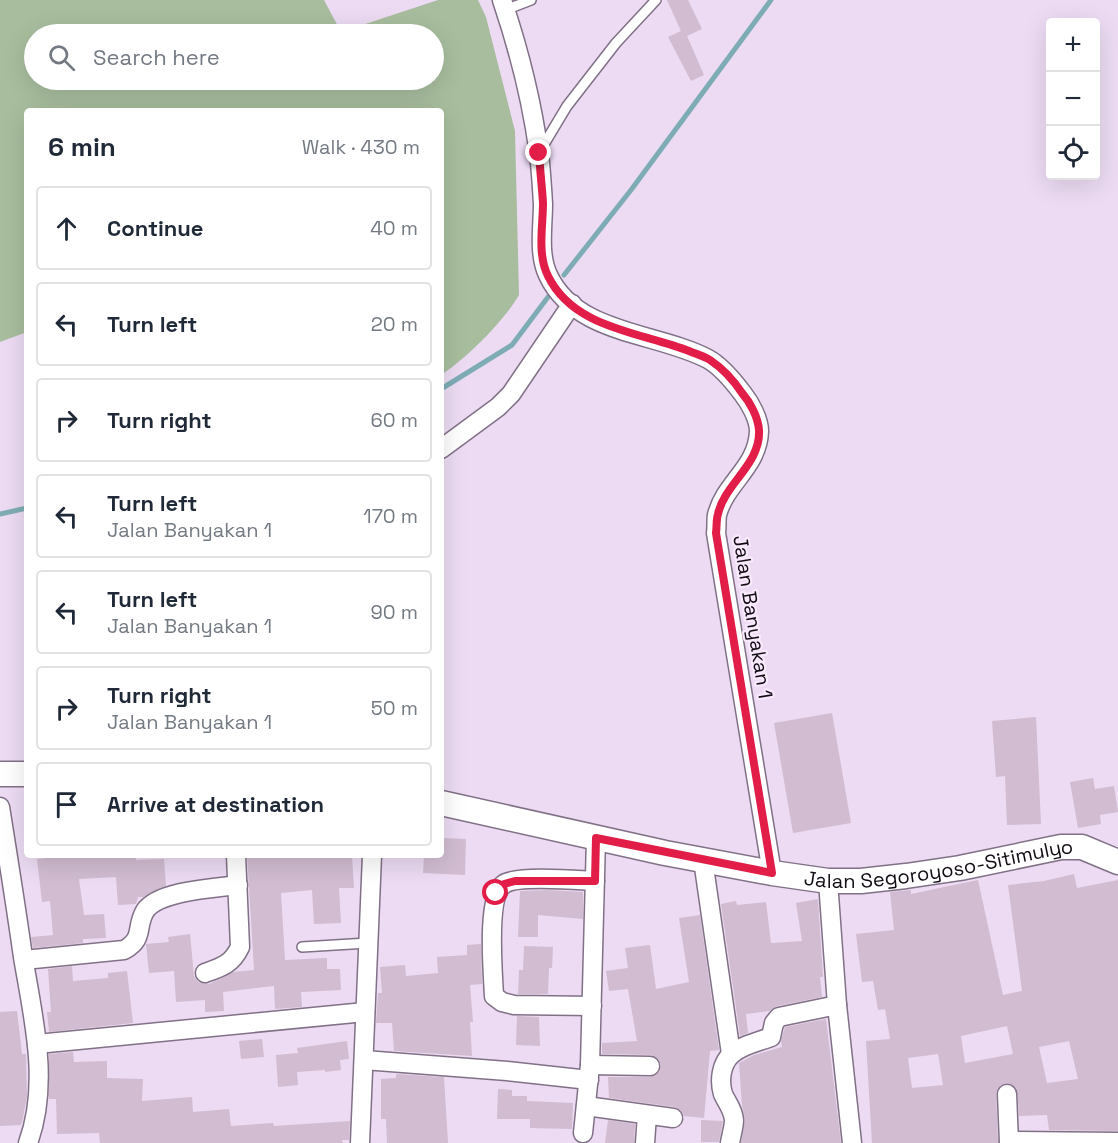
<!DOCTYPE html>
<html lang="en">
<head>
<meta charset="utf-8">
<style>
	:root { --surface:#fff; --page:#f2f2f3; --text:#1f2937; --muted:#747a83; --line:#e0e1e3 }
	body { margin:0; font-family:"Space Grotesk",sans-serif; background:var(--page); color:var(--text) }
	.controls { position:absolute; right:18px; top:18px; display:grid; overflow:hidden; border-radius:6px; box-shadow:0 6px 24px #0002 }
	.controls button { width:54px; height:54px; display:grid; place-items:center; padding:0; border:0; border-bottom:2px solid var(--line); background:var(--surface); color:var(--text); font:30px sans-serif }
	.stop { position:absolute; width:18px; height:18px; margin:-14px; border:4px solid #e11d48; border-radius:50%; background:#fff }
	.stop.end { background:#e11d48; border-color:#fff; box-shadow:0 2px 6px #0008 }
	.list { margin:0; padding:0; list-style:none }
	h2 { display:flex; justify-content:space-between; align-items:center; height:78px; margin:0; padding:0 24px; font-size:26px }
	h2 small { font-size:20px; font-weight:400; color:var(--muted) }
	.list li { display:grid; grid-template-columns:39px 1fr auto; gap:18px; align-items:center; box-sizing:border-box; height:84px; margin:0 12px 12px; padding:0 12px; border:2px solid var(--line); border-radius:6px }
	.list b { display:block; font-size:22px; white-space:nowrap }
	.list p { margin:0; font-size:20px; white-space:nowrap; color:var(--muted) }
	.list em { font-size:20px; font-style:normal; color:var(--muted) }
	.icon { flex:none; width:33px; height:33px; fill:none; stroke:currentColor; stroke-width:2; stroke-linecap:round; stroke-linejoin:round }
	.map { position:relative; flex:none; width:1118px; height:1143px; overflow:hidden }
	.search { position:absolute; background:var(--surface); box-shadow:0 6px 24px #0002; left:24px; top:24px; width:420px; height:66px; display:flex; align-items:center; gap:15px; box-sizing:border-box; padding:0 21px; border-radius:33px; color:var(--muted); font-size:22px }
	.panel { position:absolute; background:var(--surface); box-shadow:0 6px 24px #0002; left:24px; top:108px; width:420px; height:750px; border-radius:6px }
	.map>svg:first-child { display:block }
</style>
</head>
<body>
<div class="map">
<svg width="1118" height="1143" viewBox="0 0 1118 1143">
	<rect width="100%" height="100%" fill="#ecdbf3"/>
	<path fill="#a8bd9e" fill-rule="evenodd" d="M0,0h324l17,32 97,-32h40l8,17 29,114 4,164c-15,26 -53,64 -78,80v-264h-414v221l-27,10zM34,34h400v46h-400z"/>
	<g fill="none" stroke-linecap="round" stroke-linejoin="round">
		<g stroke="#7eacb5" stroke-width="5">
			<path d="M564,275l67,-85 140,-190"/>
			<path d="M441,389l71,-44 36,-48"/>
			<path d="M0,514l27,-6"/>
		</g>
	</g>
	<g fill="#d1bcd1" fill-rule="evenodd">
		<path d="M667,0h21l14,29 -15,7 17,39 -13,6 -23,-44 13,-6z"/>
		<path d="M832,713l19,110 -58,10 -19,-110z"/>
		<path d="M1036,717l5,107 -34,1 -2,-49 -9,1 -4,-56z"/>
		<path d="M1093,778l2,11 19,-3 4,26 -18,3 1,9 -23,4 -8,-46z"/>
		<path d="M443,838l23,1 -1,36 -42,-2 1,-18h18z"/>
		<path d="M70,855h66v5l28,-1 2,27 -23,11h-5l-2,7 -18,1 -2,-28 -37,2 5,36 20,-1 2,24 -23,1v4l-50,5 -2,-11 22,-2 -3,-34 -8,1 -5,-43z"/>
		<path d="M247,855h105l2,33h-15l2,35 -27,1 -2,-34 -31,3 4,67 42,-2v11h13l1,21 -40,2 1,15 -27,2 -1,-23 -51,6 1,19 -19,1v-12l-29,2 -2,-31 -25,2 -3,-29 23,-2 -1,-5 22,-3 4,42 4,6 11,2 25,-12 20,-2z"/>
		<path d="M1074,874l3,14 41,-8v251l-69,-1 -2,-15 -28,1 -2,-27 -10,-6 -6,2 -5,9 2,49h-126l-6,-102 24,-2 -5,-30 -7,1 -5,-29 -11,1 -6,-48 38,-4 -4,-38 21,-2v4l67,-14 25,115 19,-4 -14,-106 36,-4zM1007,1026l6,28 -48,9 -4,-27zM1069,1041l9,38 -31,4 -8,-36zM938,1054l5,31 -31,3 -4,-30z"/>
		<path d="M548,890l35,2v27l-45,-4v22h-20l2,-46z"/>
		<path d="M818,899l5,78h-3l2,20 -45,9 -8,5 -23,3 2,19 -8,3 -19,-132 15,-3 1,4 29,-3 5,41 31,-2 -6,-38z"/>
		<path d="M700,915l19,135 -9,1 -6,67 -20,-2 -4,-6 -5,-3 -66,-9 -1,-21h42l9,-5 2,-6 -2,-6 -8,-5 -49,-1v-11l35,-2 -9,-52 -19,2 -3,-20 22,-3 -3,-20 25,-3 6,44 33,-7 -10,-64z"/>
		<path d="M481,944l1,40 -12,1 3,37h-3l2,34 -78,-5 -2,-28h-16l2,-30h4l-2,-26 25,-2 1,11 32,-3 -1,-16 30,-2v-10z"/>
		<path d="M524,946l29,1 -1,21h-3l-1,26h-30l1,-24h4z"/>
		<path d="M72,966l1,15 35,-3v-5l19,-2 6,52 -84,9 -2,-20h4l-3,-43z"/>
		<path d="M17,1011l5,43h4l1,42 -4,22 -2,7 -21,1v-114z"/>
		<path d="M517,1016l22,1 1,29 -24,-1z"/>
		<path d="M826,1019l15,124h-100l4,-23 -3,-14 -3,-43 15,-8 28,-8 -1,-6 4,-14z"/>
		<path d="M262,1039l2,18 -23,2 -2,-18z"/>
		<path d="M347,1041l2,18 -9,1 1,10 -16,2v-2l-28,2 1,13 -20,2 -2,-32 22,-2 -1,-5z"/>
		<path d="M73,1052l1,10 33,-1v17l36,1 -1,22 50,-4 1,15 36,-3 2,17 42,-3 1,3 76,-5 -1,19h-7l1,3h-243l-1,-10 -42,1 -1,-35h-7v-45z"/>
		<path d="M396,1074l48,3 4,66h-61l-1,-24h-5v-40l15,-1z"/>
		<path d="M498,1089l14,1v6h15v5l46,2 -1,26 -42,-1v-9h-33z"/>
		<path d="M608,1120l27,4 -1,19h-29z"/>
		<path d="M701,1120l22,1 -4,21h-18z"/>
	</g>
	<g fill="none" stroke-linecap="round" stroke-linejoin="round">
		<defs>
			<g id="lane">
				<path d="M505,10l26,-10"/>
				<path d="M540,151l27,-45 49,-63 40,-43"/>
				<path d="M302,947l66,-4"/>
			</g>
			<g id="street">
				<path d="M502,0c17,50 30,102 37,154 2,16 3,33 4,50 0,22 -5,50 5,71 28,60 109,57 160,84 13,7 26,23 35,35 7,9 16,25 16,37 -1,36 -34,52 -42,84 -1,5 0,12 -1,18l56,340"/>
				<path d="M441,449l57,-42 13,-13 61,-90"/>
				<path d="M0,807c8,50 16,100 23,150 10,60 27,126 5,186"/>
				<path d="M703,860l28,194"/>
				<path d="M828,881l9,124 15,138"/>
				<path d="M24,960l100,-10c21,-12 11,-22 21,-39 13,-20 70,-23 93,-26"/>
				<path d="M205,973c17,-6 27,-9 35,-26l-4,-92"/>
				<path d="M592,1006l-78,-1 -12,-3 -8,-6c-1,-22 -8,-100 10,-112 14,-9 72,-4 91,-3"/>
				<path d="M37,1044l328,-32"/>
				<path d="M364,1060l143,11 82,9"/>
				<path d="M590,1065l60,1"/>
				<path d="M1007,1094l2,49"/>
				<path d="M586,1106l87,12"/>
				<path d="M583,1133l7,-68 6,-227"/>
				<path d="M1009,1141l109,1"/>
				<path d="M360,1143l12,-288"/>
				<path d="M645,1143l2,-28"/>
				<path d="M730,1143c1,-7 4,-16 4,-23 -1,-11 -7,-17 -11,-26 -4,-13 -2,-31 9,-40 10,-9 26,-12 39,-17l3,-14 5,-6 58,-12"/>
			</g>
			<g id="secondary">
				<path d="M0,774h27"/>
				<path id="s1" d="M441,803l224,50 107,20 56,8h33l45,-5 54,-8 101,-21h21l36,15"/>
			</g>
		</defs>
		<use href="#lane" stroke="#817187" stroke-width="12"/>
		<use href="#street" stroke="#817187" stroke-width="21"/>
		<use href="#secondary" stroke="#817187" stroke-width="27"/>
		<use href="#lane" stroke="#fff" stroke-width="9"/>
		<use href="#street" stroke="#fff" stroke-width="18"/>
		<use href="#secondary" stroke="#fff" stroke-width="24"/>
	</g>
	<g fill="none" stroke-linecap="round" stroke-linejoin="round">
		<path stroke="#e11d48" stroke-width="8" d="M496,893l8,-9 11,-3h80l1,-43 176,35 -56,-340c1,-6 0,-13 2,-19 7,-31 43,-50 41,-84 -1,-13 -9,-28 -17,-37 -8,-12 -20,-25 -32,-33 -6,-4 -14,-6 -21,-9 -48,-19 -115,-22 -141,-75 -11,-22 -5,-50 -5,-73 -1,-16 -3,-33 -4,-50"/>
	</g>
	<g text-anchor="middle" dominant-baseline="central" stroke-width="4.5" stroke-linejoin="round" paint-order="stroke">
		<g font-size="20" fill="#120c14" stroke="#f8e9fd">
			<text transform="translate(753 617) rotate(81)">Jalan Banyakan 1</text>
			<text stroke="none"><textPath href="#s1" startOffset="507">Jalan Segoroyoso-Sitimulyo</textPath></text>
		</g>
	</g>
</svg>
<div class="controls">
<button>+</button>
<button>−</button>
<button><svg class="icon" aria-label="locate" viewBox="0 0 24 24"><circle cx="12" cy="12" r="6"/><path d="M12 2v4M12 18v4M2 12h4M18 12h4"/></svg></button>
</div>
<div class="stop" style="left:496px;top:893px"></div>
<div class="stop end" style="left:539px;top:153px"></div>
<div class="search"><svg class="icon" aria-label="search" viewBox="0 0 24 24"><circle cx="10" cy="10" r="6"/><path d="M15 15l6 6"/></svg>Search here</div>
<section class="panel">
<h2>6 min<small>Walk · 430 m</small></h2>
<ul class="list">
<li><svg class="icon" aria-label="ahead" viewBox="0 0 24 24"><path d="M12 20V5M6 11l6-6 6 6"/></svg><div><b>Continue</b></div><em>40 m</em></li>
<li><svg class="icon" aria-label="left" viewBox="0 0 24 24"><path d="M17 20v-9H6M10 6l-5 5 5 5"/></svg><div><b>Turn left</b></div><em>20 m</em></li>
<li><svg class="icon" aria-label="right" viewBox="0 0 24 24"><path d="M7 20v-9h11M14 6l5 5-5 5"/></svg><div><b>Turn right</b></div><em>60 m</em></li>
<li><svg class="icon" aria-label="left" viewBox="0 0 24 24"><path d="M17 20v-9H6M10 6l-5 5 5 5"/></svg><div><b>Turn left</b><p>Jalan Banyakan 1</p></div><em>170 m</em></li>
<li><svg class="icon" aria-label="left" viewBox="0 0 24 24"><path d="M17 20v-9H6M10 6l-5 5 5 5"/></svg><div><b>Turn left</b><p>Jalan Banyakan 1</p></div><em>90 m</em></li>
<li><svg class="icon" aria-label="right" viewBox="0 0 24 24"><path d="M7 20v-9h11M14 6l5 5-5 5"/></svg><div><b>Turn right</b><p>Jalan Banyakan 1</p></div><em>50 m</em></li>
<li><svg class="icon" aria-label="arrive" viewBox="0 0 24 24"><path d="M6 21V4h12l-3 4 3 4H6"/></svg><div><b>Arrive at destination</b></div></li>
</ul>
</section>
</div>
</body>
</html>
